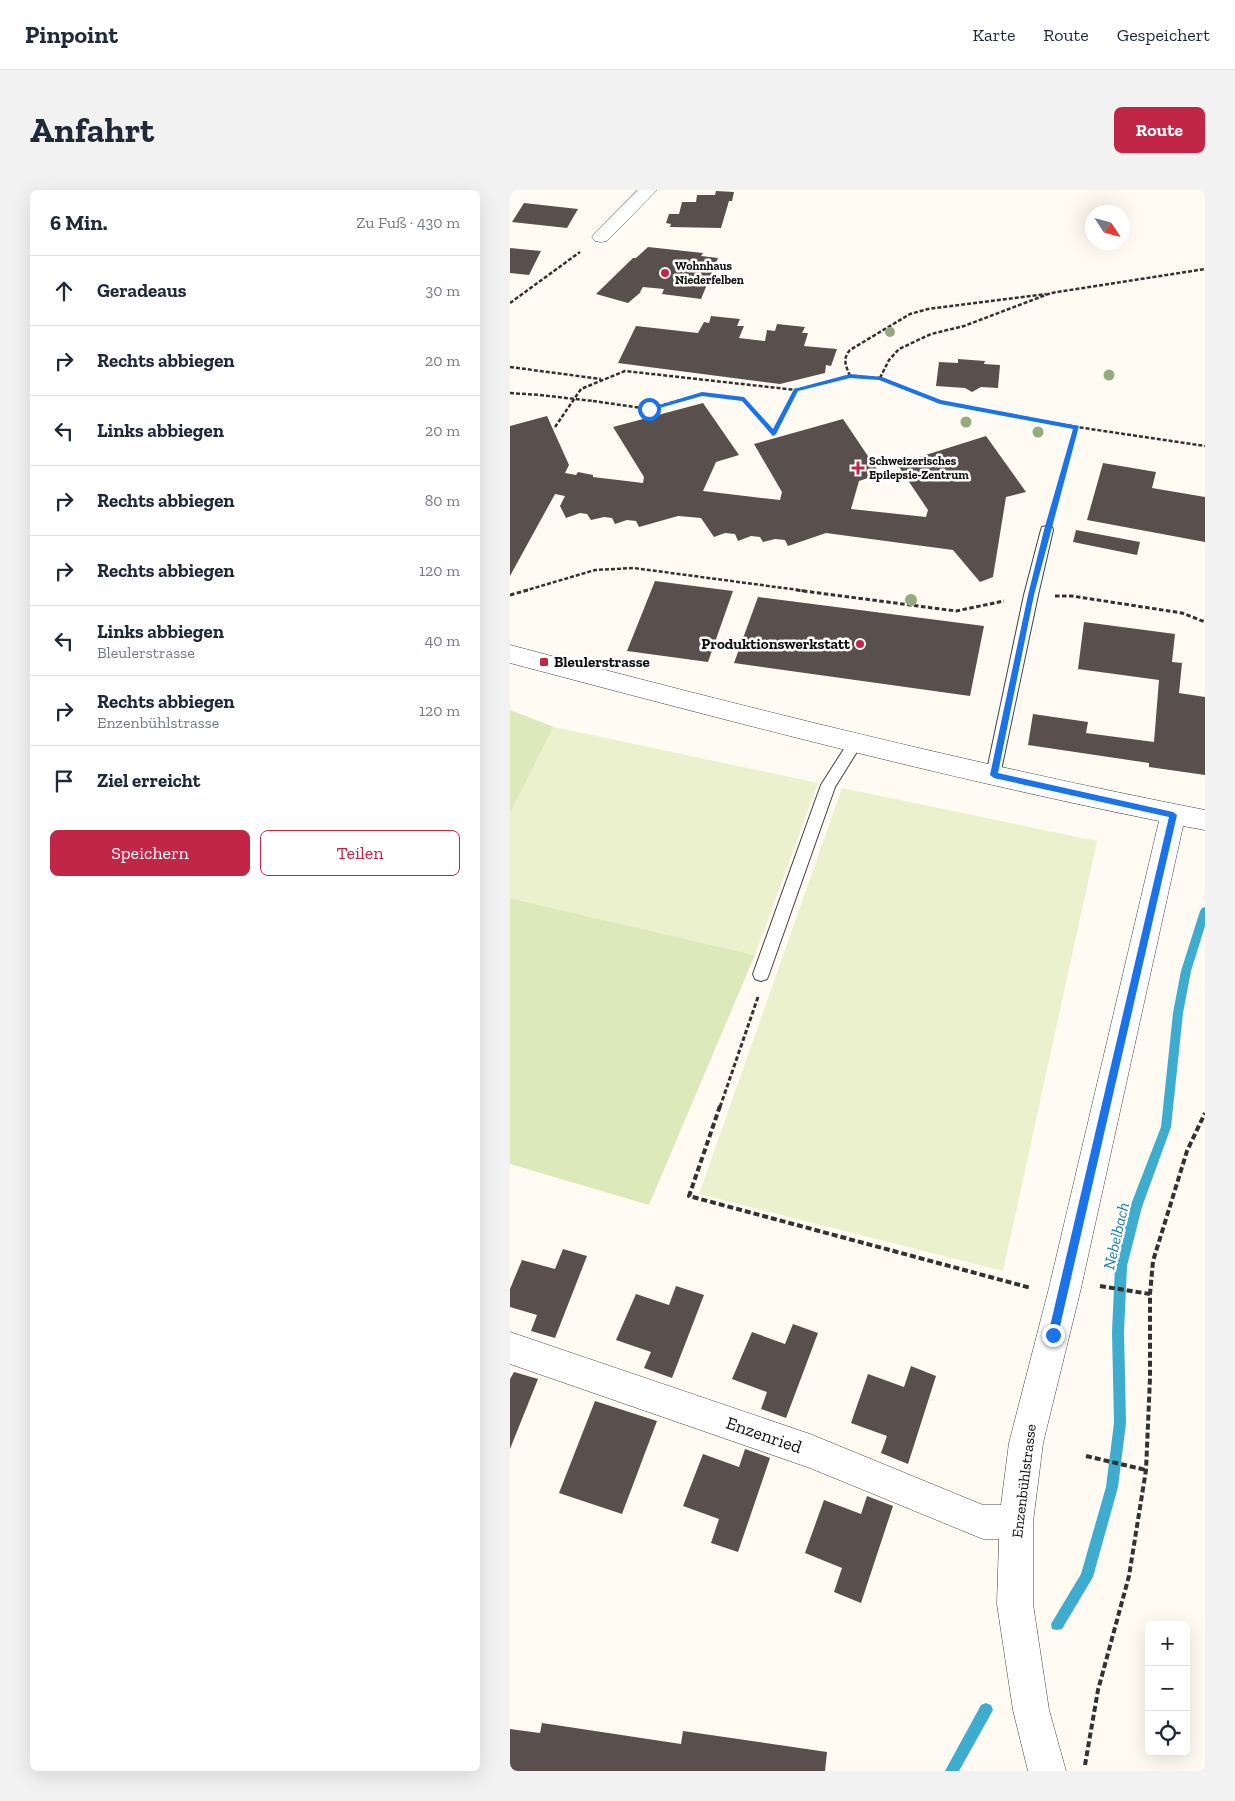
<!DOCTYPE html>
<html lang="de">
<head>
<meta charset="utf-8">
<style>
	:root { --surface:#fff; --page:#f2f2f3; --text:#1f2937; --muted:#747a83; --line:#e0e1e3; --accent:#c12647 }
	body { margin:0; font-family:"Zilla Slab",serif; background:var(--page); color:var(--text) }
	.controls { position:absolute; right:15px; bottom:15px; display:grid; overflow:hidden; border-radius:8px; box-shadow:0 5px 20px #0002 }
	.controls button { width:45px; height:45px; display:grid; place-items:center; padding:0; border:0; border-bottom:1px solid var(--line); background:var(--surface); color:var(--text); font:25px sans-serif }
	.compass { position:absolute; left:575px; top:15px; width:45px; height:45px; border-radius:50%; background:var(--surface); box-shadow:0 5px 20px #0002; rotate:126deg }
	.stop { position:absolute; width:15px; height:15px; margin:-11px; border:4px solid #1a73e8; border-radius:50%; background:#fff }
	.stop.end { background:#1a73e8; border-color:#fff; box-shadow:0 1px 5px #0008 }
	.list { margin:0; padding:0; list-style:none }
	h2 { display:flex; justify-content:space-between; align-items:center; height:65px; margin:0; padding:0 20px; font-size:21px }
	h2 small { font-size:16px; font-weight:400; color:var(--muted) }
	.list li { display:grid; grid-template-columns:32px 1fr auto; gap:15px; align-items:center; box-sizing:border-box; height:70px; padding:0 20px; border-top:1px solid var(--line) }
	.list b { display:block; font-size:19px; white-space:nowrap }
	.list p { margin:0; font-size:16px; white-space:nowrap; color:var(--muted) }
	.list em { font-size:16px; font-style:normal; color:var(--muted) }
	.actions { display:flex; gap:10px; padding:15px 20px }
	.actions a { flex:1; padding:11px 0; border:1px solid var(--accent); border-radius:8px; text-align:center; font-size:18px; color:var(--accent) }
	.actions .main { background:var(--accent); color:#fff }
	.icon { flex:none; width:28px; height:28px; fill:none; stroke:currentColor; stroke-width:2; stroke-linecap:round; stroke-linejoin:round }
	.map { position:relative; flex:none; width:695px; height:1581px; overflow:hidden; border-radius:8px }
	header { display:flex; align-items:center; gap:30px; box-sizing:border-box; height:70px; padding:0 25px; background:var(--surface); border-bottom:1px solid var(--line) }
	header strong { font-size:24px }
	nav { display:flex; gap:28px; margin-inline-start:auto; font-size:18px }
	.intro { display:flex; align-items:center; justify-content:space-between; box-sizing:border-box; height:120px; padding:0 30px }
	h1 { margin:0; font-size:35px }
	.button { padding:12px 22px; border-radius:8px; background:var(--accent); color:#fff; font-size:18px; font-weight:700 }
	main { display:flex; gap:30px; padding:0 30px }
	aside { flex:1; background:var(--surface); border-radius:8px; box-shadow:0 5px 20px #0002 }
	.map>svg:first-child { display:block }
</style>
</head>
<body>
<header>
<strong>Pinpoint</strong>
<nav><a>Karte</a><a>Route</a><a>Gespeichert</a></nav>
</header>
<div class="intro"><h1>Anfahrt</h1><a class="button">Route</a></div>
<main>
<aside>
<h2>6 Min.<small>Zu Fuß · 430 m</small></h2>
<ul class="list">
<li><svg class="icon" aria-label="ahead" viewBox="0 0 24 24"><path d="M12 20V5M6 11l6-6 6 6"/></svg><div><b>Geradeaus</b></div><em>30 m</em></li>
<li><svg class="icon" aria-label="right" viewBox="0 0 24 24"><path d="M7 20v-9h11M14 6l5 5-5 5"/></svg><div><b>Rechts abbiegen</b></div><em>20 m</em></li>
<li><svg class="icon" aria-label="left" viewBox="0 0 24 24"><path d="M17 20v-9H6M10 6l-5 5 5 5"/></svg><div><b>Links abbiegen</b></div><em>20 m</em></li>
<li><svg class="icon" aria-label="right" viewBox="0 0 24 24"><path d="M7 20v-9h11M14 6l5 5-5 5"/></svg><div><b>Rechts abbiegen</b></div><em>80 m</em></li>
<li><svg class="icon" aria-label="right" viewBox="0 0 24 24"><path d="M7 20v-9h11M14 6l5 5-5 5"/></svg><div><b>Rechts abbiegen</b></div><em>120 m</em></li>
<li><svg class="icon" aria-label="left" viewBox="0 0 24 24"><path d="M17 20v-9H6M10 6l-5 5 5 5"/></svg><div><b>Links abbiegen</b><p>Bleulerstrasse</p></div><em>40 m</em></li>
<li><svg class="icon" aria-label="right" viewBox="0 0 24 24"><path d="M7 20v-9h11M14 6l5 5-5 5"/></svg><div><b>Rechts abbiegen</b><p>Enzenbühlstrasse</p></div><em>120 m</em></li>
<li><svg class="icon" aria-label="arrive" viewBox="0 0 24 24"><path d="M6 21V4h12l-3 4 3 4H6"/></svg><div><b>Ziel erreicht</b></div></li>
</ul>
<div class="actions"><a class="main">Speichern</a><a>Teilen</a></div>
</aside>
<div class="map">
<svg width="695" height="1581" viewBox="0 0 695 1581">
	<rect width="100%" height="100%" fill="#fffbf3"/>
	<g fill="#dceabb">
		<path d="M0,520l44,17 -44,86z"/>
		<path d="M0,708l245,57 -106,250 -139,-41z"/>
	</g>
	<g fill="#ebf1cd">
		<path d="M44,537l264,56 -63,172 -245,-57v-85z"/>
		<path d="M332,598l255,53 -94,430 -304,-77z"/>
	</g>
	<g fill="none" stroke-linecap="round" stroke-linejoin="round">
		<g fill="#3eacce" fill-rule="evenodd">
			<path d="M695,717v19l-14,45 -8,42 -12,114 -29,80 -15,59 -3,66 2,91 -8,64 -25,90 -31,52 -5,1 -5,-1 -1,-5 30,-50 25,-87 8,-64 -2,-91 3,-66 15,-59 31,-80 12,-114 8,-42 19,-60 2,-3z"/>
			<path d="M476,1513l5,2 2,5 -34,61h-14l36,-66z"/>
		</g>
	</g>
	<g fill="#594f4c">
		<path d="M206,1l18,1 -2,9h-3l-8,27 -51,-1 1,-3 -5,-1 3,-9h10l3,-12h14l1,-7h18z"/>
		<path d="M14,13l54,6 -11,19 -55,-6z"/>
		<path d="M138,57l55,6 -2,3 17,2 -17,41 -39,-5 2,-5 -21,-2 -3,5h1l-13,11 -32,-9 37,-36h3z"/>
		<path d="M0,58l31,3 -12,24 -19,-2z"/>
		<path d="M201,126l29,3 -3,7h7l-5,12 26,3 2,-11 8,1 2,-7 28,3 -3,6h6l-4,13 33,3 -6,17 -5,-1 -1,8 -45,11 -162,-21 18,-37 62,7 6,-11 5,1z"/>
		<path d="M448,169l27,2 -1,3 16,1 -2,23 -17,-1 -9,5 -7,-4 -29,-2 3,-24 19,1z"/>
		<path d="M193,213l36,52 -23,7 -13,29 77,9 2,-8 -28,-48 89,-25 37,55 -21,7 -8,28 75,8 2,-7 -31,-46 89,-28 40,56 -20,5 -13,80 -13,5 -27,-32 -127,-17 -38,13 -3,-6 -10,-1 -12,3 -3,-5 -9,-1 -13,5 -3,-7 -10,-1 -11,4 -13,-19 -23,-2 -39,11 -3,-6 -9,-1 -12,4 -3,-6 -8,-1 -13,3 -4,-6 -7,-1 -14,5 -6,-12 5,-10 -10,-2 -45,82v-150l37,-10 22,49 -4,8 11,2 2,-3 15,3v2l50,6 1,-6 -31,-50z"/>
		<path d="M593,273l53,9 -4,16 53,9v45l-118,-22z"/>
		<path d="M566,340l64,12 -3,13 -64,-13z"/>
		<path d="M145,391l78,10 -25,71 -81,-11z"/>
		<path d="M248,407l226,29 -14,70 -236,-33z"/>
		<path d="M574,432l91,12 -3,28 10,1 -3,30 26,4v78l-56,-8v-4l-121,-18 5,-31 55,8 -2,11 68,9 5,-62 -81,-11z"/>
		<path d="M53,1059l24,7 -32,82 -24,-7 6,-16 -27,-8v-18l12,-29 33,9z"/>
		<path d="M166,1096l28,9 -32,83 -28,-10 7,-16 -35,-12 20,-46 33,11z"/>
		<path d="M283,1134l25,9 -32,85 -25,-9 6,-17 -35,-13 20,-47 33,12z"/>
		<path d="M401,1176l25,10 -28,88 -27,-11 6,-17 -36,-13 17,-49 36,13z"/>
		<path d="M4,1182l24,7 -28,70v-70z"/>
		<path d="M85,1211l62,20 -35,93 -63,-21z"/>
		<path d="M235,1259l25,9 -32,94 -27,-9 8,-24 -36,-13 20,-52 36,13z"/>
		<path d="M357,1306l26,10 -32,97 -27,-11 8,-24 -37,-15 19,-53 37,14z"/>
		<path d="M32,1533l139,21 2,-13 144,21 -2,19h-315v-42l30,4z"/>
	</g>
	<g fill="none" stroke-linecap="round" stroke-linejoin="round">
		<defs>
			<g id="service">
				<path d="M537,336l5,1 1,3 -15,65 -38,180 -2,4 -5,2 -5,-2 -2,-4 38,-180 17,-65 1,-3z"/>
				<path d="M346,546l5,2 2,4 -28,45 -66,187 -2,5 -6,2 -6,-2 -2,-5 68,-189 30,-47z"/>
			</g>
			<g id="minor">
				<path d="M128,0h19l-50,51 -6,1 -6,-1 -3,-4 3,-4z"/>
				<path d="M0,455c230,61 461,119 695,165v20l-22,-4 -102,462 -38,155 -10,79v82l16,106 17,61h-38l-15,-61 -16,-106 2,-65h-16l-173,-71 -300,-104v-32l300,102 173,71h18l8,-62 40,-155 110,-467c-218,-44 -434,-101 -649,-158z"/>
			</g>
		</defs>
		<use href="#service" stroke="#434343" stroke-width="2"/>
		<use href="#minor" stroke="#434343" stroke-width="1"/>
		<g stroke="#323232" stroke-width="2.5" stroke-dasharray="4 2" stroke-linecap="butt">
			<path d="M0,113l70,-51"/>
			<path d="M0,177l91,12"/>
			<path d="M340,186c-4,-10 -8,-17 0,-26l60,-36 18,-5 118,-15"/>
			<path d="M370,188l9,-18 10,-11 32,-15 33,-8 87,-33 154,-24"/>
			<path d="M0,203l30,2"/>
			<path d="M83,211l56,8 53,-15 42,5 29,35 23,-44"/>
			<path d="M45,237l26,-38 44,-18 171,19 54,-14 30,2 60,24 137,25 128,19"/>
			<path d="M543,319l24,-82"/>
			<path d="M14,401l71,-21 39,-2 172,23"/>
		</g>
		<g stroke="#323232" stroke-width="3" stroke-dasharray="4.5 2.5" stroke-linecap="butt">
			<path d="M286,400l160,21 48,-10"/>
			<path d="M0,405l18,-5"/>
			<path d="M545,406h17l110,17 23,9"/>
			<path d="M210,917l38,-110"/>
		</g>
		<g stroke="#323232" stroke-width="4" stroke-dasharray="6 3" stroke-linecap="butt">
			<path d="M210,916l-31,90 342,92"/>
			<path d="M590,1096l50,8"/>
			<path d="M576,1266l60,14"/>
			<path d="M575,1575l13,-75 31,-114 17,-106 4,-92v-84l3,-33 34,-110 18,-38"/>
		</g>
		<use href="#service" fill="#fff" fill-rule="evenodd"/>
		<use href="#minor" fill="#fff" fill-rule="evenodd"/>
		<path stroke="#323232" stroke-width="2.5" stroke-dasharray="4 2" stroke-linecap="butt" d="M30,205l53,6"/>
	</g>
	<g fill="#93ab7e">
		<circle cx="380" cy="142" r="5"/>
		<circle cx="599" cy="185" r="5.5"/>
		<circle cx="456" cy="232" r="5.5"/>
		<circle cx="528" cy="242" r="5.5"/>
		<circle cx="401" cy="410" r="6"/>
	</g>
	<path fill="#1a73e8" d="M340,184l32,3 59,23 138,26 -45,169 -36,178 175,39 4,3 -119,520 -5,4 -5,-4 121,-518 -175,-39 -4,-3 38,-180 16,-65 29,-101 -133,-25 -61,-24 -29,-2 -52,13 -22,43 -3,2 -31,-35 -40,-5 -53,15 -3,-2 56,-17 42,5 29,32 21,-40z"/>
	<g fill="#c12647" stroke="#fff" stroke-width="2">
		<circle cx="155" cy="83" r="5"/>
		<path d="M345.5 270.5h5v5h5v5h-5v5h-5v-5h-5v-5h5z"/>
		<circle cx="350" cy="454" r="5"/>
		<rect x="29" y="467" width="10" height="10" rx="2.5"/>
	</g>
	<g text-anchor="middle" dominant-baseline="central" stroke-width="5" stroke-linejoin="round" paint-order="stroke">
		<g font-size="12" font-weight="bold" fill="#101010" stroke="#fff" text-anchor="start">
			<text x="165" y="76">Wohnhaus<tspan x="165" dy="14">Niederfelben</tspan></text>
			<text x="359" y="271">Schweizerisches<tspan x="359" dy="14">Epilepsie-Zentrum</tspan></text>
		</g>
		<g font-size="15" font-weight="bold" fill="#101010" stroke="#fff" text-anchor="end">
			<text x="340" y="454">Produktionswerkstatt</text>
			<text x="44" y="472" text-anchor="start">Bleulerstrasse</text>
		</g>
		<g font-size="15" fill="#101010" stroke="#fff">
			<text transform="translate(514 1291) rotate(-83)">Enzenbühlstrasse</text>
		</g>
		<g font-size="16" font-style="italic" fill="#177da3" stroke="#fff">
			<text transform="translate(606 1046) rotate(-77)">Nebelbach</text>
		</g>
		<g font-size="18" fill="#101010" stroke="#fff">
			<text transform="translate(254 1245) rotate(19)">Enzenried</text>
		</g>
	</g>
</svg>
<div class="controls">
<button>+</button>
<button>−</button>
<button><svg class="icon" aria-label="locate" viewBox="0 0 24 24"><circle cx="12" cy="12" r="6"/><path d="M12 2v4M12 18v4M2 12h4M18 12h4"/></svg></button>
</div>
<svg class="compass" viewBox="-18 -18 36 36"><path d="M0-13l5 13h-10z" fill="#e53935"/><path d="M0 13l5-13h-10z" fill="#747a83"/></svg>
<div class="stop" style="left:139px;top:219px"></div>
<div class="stop end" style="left:543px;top:1145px"></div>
</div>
</main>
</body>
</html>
